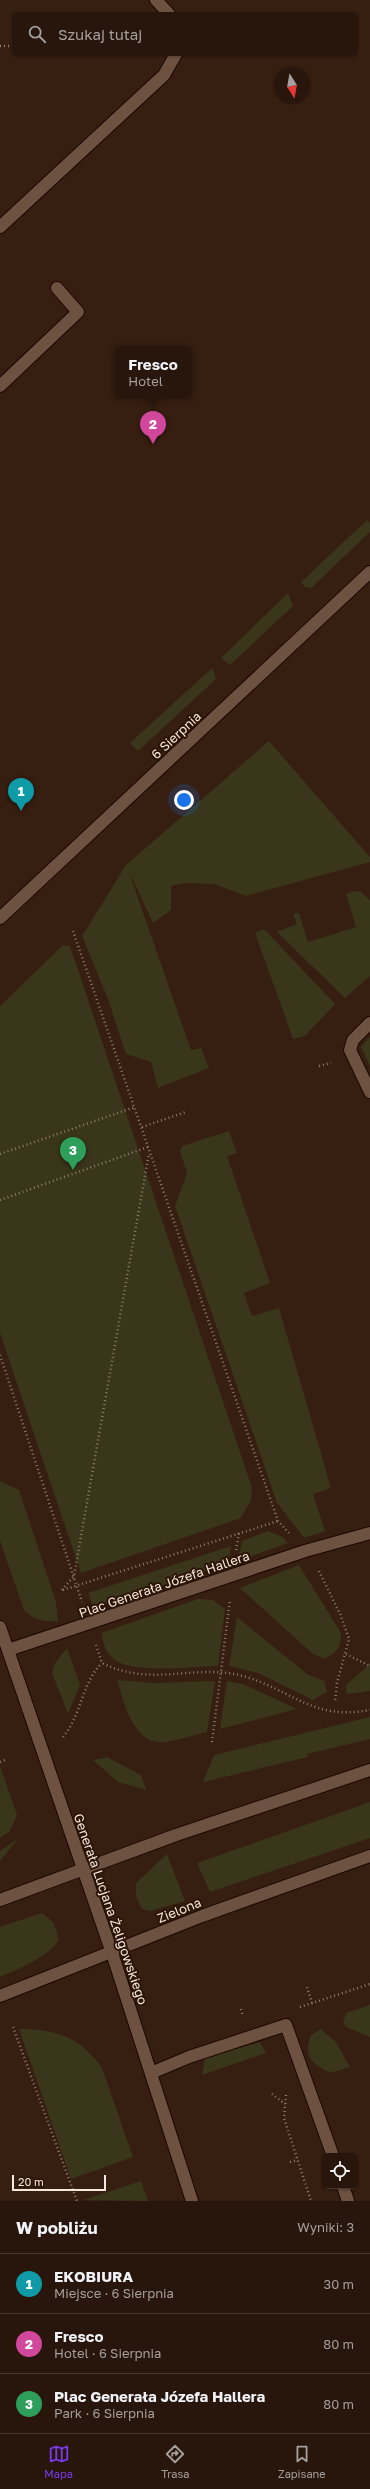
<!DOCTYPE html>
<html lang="pl">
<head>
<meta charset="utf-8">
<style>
	:root { --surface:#28160c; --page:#301f15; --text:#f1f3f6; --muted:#a59f9d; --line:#44352d; --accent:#7c3aed }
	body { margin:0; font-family:"Golos Text",sans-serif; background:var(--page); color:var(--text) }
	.controls { position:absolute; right:12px; bottom:12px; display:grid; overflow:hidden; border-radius:6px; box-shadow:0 1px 3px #0004 }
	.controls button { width:36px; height:36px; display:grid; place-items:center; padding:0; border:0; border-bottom:1px solid var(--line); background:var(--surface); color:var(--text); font:20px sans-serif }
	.compass { position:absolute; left:274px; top:68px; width:36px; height:36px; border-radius:50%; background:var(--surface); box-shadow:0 1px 3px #0004; rotate:169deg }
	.scale { position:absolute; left:12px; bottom:10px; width:94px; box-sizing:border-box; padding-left:4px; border:2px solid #f8e7dd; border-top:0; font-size:11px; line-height:14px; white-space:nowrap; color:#f8e7dd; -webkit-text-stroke:3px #2c1507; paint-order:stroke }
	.you { position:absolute; left:184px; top:800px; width:14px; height:14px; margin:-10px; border:3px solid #fff; border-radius:50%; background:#1a73e8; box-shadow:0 0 0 6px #1a73e833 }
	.badge { display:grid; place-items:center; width:26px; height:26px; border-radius:50%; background:var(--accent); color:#fff; font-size:13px; font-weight:700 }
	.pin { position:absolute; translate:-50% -33px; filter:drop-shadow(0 1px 2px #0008) }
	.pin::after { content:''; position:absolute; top:21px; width:14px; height:12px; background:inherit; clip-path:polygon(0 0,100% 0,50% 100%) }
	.popup { position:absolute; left:114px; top:346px; width:78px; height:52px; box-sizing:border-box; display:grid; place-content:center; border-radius:6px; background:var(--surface); filter:drop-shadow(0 1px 3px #0005); font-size:13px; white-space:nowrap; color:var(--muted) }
	.popup b { font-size:15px; color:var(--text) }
	.popup::after { content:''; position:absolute; left:50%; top:100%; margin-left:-8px; border:8px solid transparent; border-top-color:var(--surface) }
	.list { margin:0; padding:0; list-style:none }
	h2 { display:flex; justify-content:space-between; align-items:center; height:52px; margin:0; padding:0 16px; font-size:17px }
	h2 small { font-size:13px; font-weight:400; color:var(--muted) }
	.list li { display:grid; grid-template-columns:26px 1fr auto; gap:12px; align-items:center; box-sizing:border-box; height:60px; padding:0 16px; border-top:1px solid var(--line) }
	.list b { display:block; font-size:15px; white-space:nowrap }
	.list p { margin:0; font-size:13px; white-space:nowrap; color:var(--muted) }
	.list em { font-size:13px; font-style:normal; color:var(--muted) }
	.icon { flex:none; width:22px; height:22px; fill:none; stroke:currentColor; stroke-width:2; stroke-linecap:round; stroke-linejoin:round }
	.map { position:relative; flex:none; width:370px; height:2201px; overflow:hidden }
	.search { position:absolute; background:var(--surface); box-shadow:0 1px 3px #0004; left:12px; right:12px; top:12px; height:44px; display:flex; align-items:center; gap:10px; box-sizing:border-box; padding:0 14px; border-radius:6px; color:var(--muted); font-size:15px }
	.sheet { height:232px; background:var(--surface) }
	nav { display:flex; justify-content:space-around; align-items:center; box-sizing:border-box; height:56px; border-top:1px solid var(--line); background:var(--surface); font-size:11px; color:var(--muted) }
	nav a { display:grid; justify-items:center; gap:2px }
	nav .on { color:var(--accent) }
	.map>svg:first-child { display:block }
</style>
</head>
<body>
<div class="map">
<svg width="370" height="2201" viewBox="0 0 370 2201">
	<rect width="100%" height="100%" fill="#361e10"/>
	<g fill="#39361b">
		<path d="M367,520l3,3v9l-59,56 -6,-1 -4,-5z"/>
		<path d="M288,593l5,13 -63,59 -9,-7z"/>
		<path d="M212,668l4,11 -78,72 -8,-8z"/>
		<path d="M269,741l101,116v5l-124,34 -32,-12 -30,-1 -13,3v24l-18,13 -24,-51 62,178 10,-2 8,20 -51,20 -7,-26 -25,-8 -2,-6 -16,-49 -26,-63 44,-71z"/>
		<path d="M354,891l7,1 9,8v76l-25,22 -68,-66 20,-8 -4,-10 6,-1 9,29 48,-15 -10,-33z"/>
		<path d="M264,929l71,75 -30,32 -12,3 -38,-106z"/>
		<path d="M63,945l7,1 182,542 -1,12 -10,18 -160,55 -81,-240v-327z"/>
		<path d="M370,1037v29l-9,-19z"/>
		<path d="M229,1131l8,22 -10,3 43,127 -26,10 8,23 27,-8 52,180 -18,6 12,37 -21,7 -27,-35 -102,-297 12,-33 -7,-22 2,-5z"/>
		<path d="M0,1481l19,9 37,112 2,19c-13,1 -25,-1 -34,-11l-24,-69z"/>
		<path d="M268,1531l15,6 5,6 -50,18 4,-20z"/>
		<path d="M231,1546l-3,18 -134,44 -6,-15z"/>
		<path d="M299,1565l42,68c0,14 -4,20 -17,26l-11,-5 -73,-66z"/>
		<path d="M198,1599l15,1 12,9 -7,57c-24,0 -97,11 -110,-13 -4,-5 -5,-14 -7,-20z"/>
		<path d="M237,1617l70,57 17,7 3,11 -14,8 -55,-27 -29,-7z"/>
		<path d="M67,1648l13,37 -12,29 -16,-41 3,-10z"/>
		<path d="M370,1664v27l-23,3 -1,-9z"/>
		<path d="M117,1680l36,3 62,-2 -8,51c-14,3 -28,8 -42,10 -32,4 -41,-40 -48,-62z"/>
		<path d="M227,1681l16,3 54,25 -77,20z"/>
		<path d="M370,1717v22l-63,15 1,3 -105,25 11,-27z"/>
		<path d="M107,1757l34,18 5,15 -28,-8 -25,-22z"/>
		<path d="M0,1766l17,49 -7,16 -10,7z"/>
		<path d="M370,1802v36l-160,54 -13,-29z"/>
		<path d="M18,1839l-18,22v-10z"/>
		<path d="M167,1854l18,47 -35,10 -8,-2 -6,-12v-14z"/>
		<path d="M42,1913l12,10 5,17c-14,19 -38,28 -59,37v-50z"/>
		<path d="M370,2005v32l-24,-10 -3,-4 3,-10z"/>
		<path d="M19,2029c37,0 61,8 83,39l31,89 -62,22z"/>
		<path d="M321,2029l15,13 14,25 -20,6c-19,-10 -27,-16 -19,-38z"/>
		<path d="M260,2042l6,11 -64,22 3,-17z"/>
		<path d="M141,2181l7,20 -65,-1z"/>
	</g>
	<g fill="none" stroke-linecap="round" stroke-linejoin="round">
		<defs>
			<g id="lane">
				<path d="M156,0l13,14"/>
				<path d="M0,227l164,-152 12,-21"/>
				<path d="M0,386l78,-74 -21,-24"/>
				<path d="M370,1023l-17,17 -3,10 20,42"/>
				<path d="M8,1650l297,-99 65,-18"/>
				<path d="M151,2073l38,-16 97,-32 47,131"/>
				<path d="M343,2186l5,15"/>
			</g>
			<g id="secondary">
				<path d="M0,918l370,-346"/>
				<path d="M0,1627l112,326 80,248"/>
				<path d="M0,1900l176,-65 194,-65"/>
				<path d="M0,1996l202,-80 168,-60"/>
			</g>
		</defs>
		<use href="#lane" stroke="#1c0700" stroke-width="14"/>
		<use href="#secondary" stroke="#1c0700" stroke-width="14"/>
		<g stroke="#907b6f" stroke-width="2.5" stroke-dasharray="1 3" stroke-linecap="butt">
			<path d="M0,46h14"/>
			<path d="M73,931l205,590 11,12"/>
			<path d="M319,1066l12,-3"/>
			<path d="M142,1127l44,-15"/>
			<path d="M0,1154l135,-47"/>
			<path d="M0,1200l148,-53"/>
			<path d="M0,1355l82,247"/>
			<path d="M236,1550l3,-17"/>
			<path d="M319,1571l22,45 8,23 -12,44 -2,19"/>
			<path d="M62,1590l12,-14 75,-423"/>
			<path d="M63,1590l215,-69"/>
			<path d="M96,1645l6,18c50,25 93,0 141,13 49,14 70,45 127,34"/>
			<path d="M346,1654l24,12"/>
			<path d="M63,1737c19,-23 19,-55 39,-74"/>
			<path d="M212,1742l18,-142"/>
			<path d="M0,1762l5,-2"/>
			<path d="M307,1987l5,16"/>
			<path d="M300,2007l70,-23"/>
			<path d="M241,2009l2,7"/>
			<path d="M13,2027l64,174"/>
			<path d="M272,2094l13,10"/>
			<path d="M286,2095l-2,23 27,83"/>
			<path d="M290,2162l8,-2"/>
		</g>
		<use href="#lane" stroke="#6d5141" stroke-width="12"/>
		<use href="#secondary" stroke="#6d5141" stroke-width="12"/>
	</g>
	<g text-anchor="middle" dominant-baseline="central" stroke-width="4" stroke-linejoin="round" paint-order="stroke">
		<g font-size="13" fill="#f8e7dd" stroke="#2c1507">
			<text transform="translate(176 735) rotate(-43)">6 Sierpnia</text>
			<text transform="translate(164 1584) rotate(-19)">Plac Generała Józefa Hallera</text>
			<text transform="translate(111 1909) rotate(71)">Generała Lucjana Żeligowskiego</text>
			<text transform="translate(179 1910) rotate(-22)">Zielona</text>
		</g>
	</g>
</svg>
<div class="controls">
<button><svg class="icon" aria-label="locate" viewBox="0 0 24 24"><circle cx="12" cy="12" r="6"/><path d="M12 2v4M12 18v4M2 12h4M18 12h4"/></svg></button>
</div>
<svg class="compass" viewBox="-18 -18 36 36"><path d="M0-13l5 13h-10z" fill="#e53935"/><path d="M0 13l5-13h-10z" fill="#a59f9d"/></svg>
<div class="scale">20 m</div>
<div class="you"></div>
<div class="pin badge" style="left:21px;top:811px;background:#0f9aa8">1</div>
<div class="pin badge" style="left:153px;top:444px;background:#d1479c">2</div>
<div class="popup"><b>Fresco</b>Hotel</div>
<div class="pin badge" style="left:73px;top:1170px;background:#2e9e5b">3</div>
<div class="search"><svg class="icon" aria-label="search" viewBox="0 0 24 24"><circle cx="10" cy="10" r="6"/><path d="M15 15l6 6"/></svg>Szukaj tutaj</div>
</div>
<section class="sheet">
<h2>W pobliżu<small>Wyniki: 3</small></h2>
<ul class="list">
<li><span class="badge" style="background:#0f9aa8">1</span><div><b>EKOBIURA</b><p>Miejsce · 6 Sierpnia</p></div><em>30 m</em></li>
<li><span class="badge" style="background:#d1479c">2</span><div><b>Fresco</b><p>Hotel · 6 Sierpnia</p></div><em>80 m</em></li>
<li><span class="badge" style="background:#2e9e5b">3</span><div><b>Plac Generała Józefa Hallera</b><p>Park · 6 Sierpnia</p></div><em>80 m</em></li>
</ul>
</section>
<nav>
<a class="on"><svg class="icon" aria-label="map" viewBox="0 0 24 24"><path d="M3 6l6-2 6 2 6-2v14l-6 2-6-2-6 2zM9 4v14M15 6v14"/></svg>Mapa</a>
<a><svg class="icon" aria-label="directions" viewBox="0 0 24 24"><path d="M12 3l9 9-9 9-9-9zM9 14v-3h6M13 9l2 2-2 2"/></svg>Trasa</a>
<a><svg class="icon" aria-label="saved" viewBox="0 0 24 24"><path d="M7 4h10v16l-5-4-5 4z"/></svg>Zapisane</a>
</nav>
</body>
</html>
